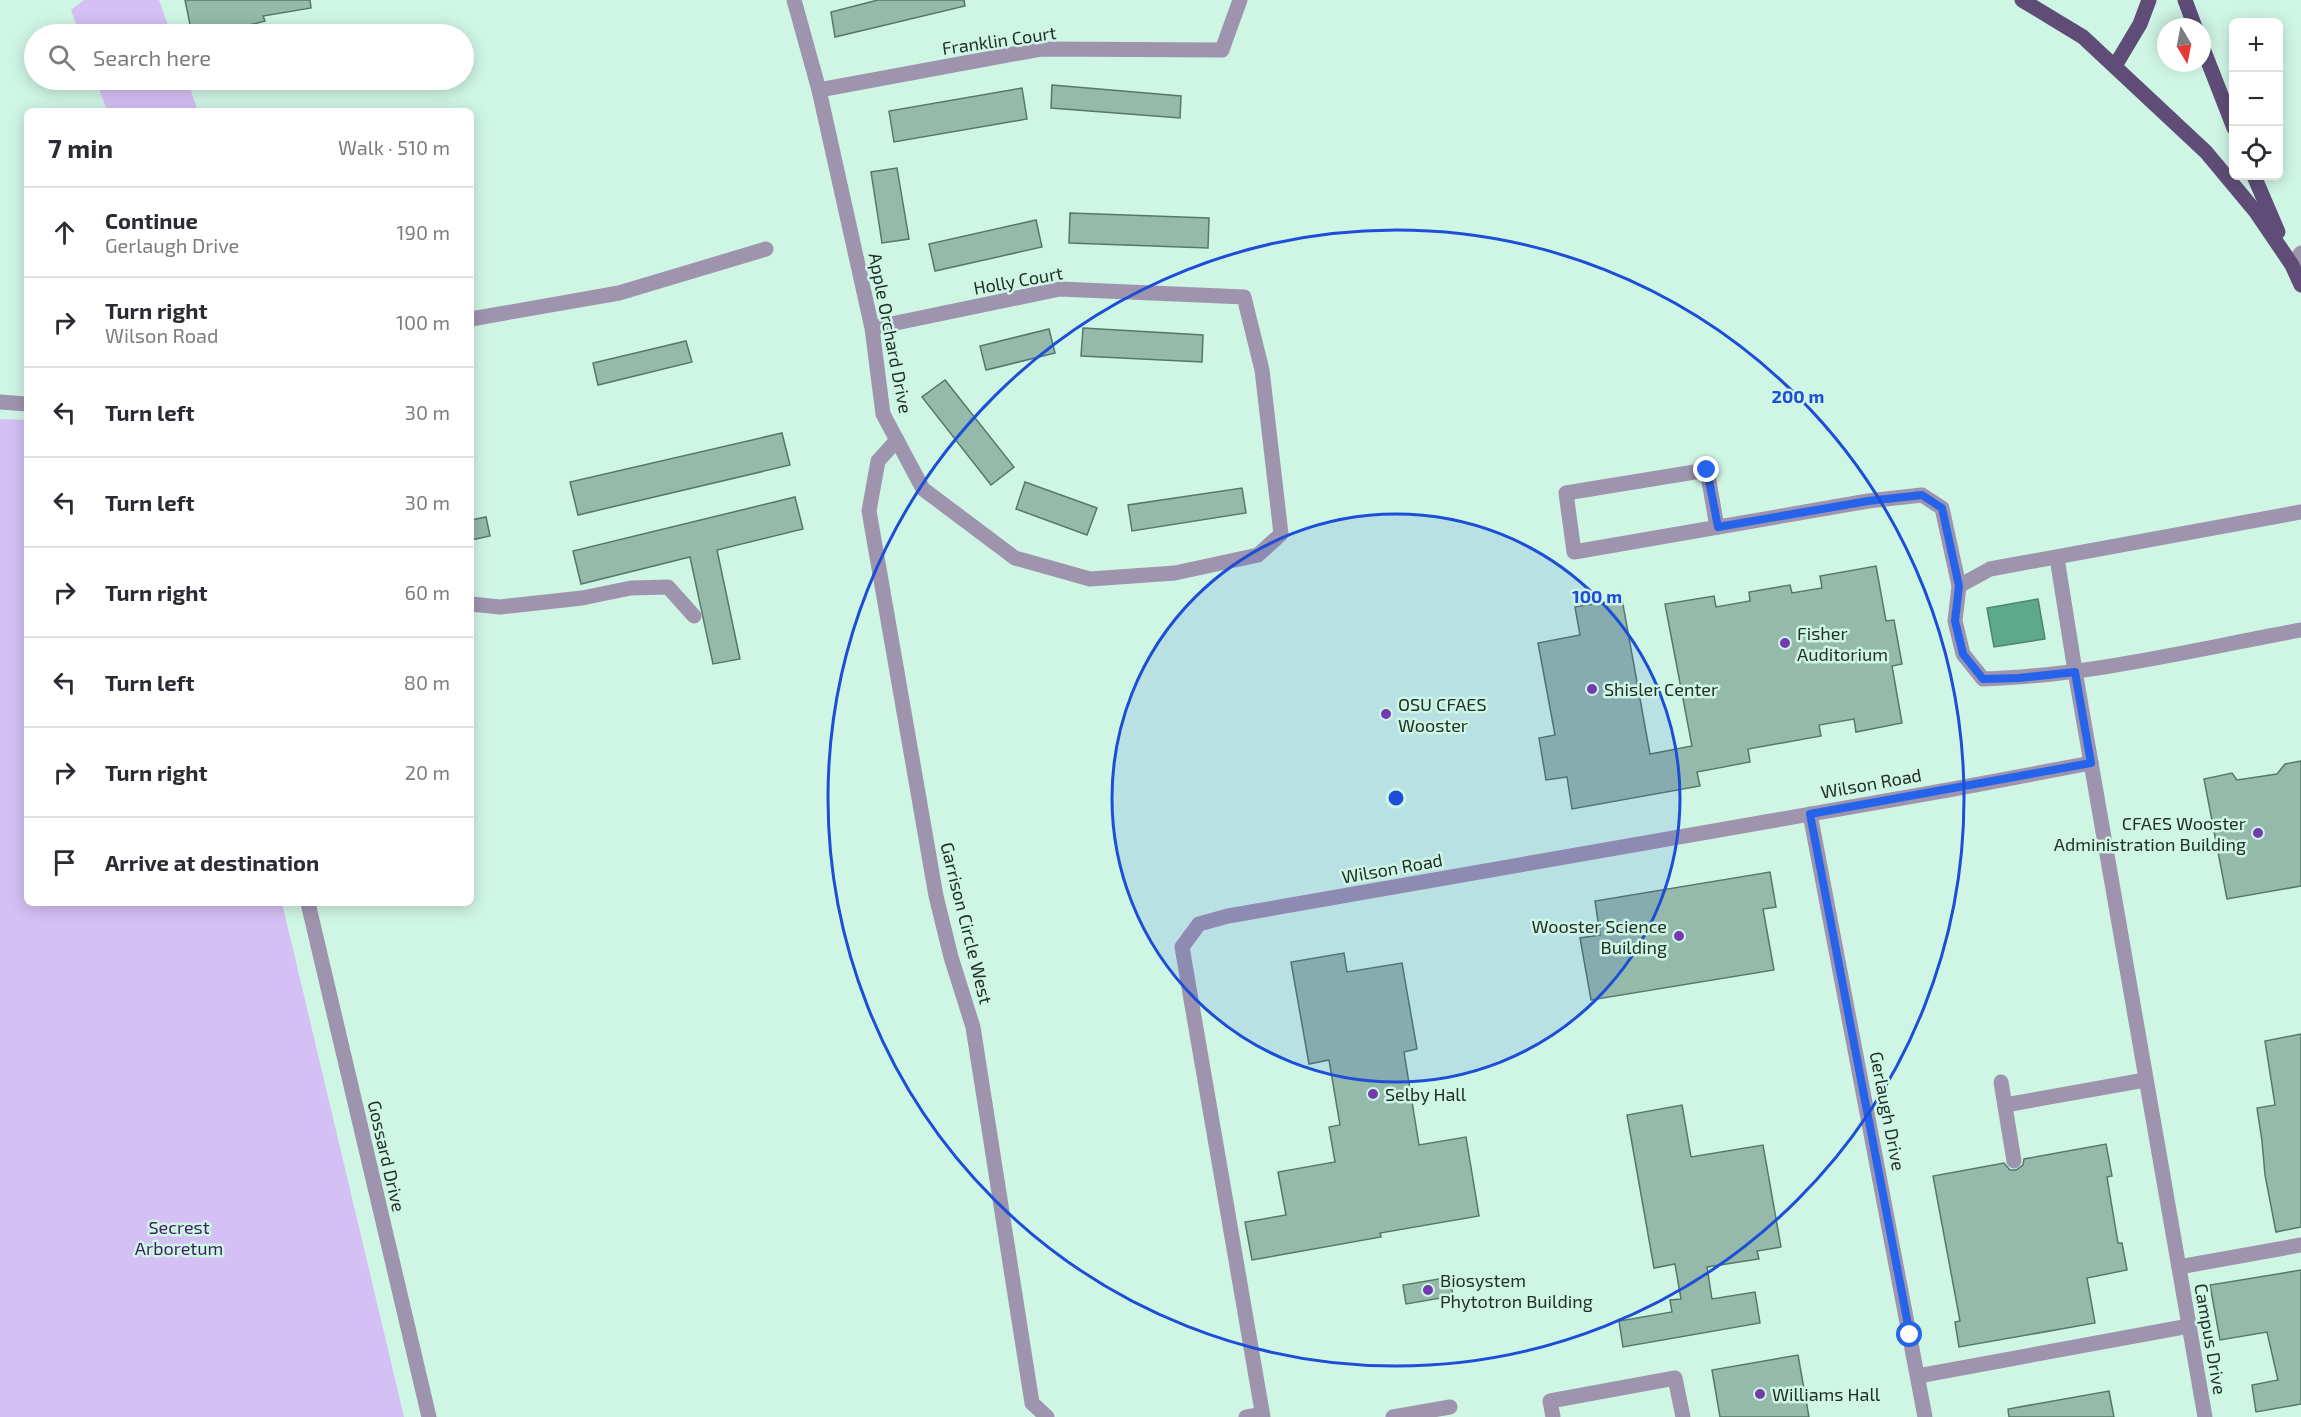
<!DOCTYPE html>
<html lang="en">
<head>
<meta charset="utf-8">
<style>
	:root { --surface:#fff; --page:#f2f2f3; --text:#2b2b33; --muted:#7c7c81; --line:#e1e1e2 }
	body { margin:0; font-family:"Exo 2",sans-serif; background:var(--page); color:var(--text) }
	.controls { position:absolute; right:18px; top:18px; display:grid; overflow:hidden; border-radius:9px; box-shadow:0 3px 15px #0003 }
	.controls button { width:54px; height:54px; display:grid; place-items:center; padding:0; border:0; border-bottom:2px solid var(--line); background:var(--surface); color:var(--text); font:30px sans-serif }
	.compass { position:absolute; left:2157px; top:18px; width:54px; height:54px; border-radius:50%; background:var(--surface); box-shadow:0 3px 15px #0003; rotate:170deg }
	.stop { position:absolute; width:18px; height:18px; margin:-14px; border:4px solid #2563eb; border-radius:50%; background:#fff }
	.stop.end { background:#2563eb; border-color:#fff; box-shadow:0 2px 6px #0008 }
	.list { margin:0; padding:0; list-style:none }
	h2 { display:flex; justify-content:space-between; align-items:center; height:78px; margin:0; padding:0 24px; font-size:26px }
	h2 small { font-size:20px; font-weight:400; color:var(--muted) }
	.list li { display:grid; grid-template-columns:39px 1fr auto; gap:18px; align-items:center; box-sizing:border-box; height:90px; padding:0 24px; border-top:2px solid var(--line) }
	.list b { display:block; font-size:22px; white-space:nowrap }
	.list p { margin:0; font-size:20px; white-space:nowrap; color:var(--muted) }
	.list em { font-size:20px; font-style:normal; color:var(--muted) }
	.icon { flex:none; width:33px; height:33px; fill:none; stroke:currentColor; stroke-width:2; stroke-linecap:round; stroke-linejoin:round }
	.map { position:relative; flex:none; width:2301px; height:1417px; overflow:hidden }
	.search { position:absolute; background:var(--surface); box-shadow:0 3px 15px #0003; left:24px; top:24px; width:450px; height:66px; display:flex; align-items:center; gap:15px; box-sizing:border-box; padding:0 21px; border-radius:33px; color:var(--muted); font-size:22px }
	.panel { position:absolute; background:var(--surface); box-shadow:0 3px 15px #0003; left:24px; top:108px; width:450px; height:798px; border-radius:9px }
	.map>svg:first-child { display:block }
</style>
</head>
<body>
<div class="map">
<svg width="2301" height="1417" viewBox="0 0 2301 1417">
	<rect width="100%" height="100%" fill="#cff5e5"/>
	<g fill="#d4c0f4">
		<path d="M84,0h75l12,34h-91l-9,-24z"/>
		<path d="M96,80h91l11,31h-91z"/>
		<path d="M0,419l27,1v483h255l122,514h-404z"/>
	</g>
	<path fill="#5ea88d" stroke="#4c846f" stroke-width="1.5" d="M2038,599l7,40 -51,8 -7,-39z"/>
	<g fill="#95baab" stroke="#55786a" stroke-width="1.5">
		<path d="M185,0h125l1,8 -48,8 2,5 -34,9 1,4h-40z"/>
		<path d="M878,0h86l1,6 -130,31 -4,-25z"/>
		<path d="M1052,85l129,11 -1,22 -129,-10z"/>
		<path d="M1022,88l5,31 -133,23 -5,-31z"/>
		<path d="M897,168l12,71 -27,4 -11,-71z"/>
		<path d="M1070,213l139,5 -1,30 -139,-5z"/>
		<path d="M1036,220l6,27 -107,24 -6,-27z"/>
		<path d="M1083,328l120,7 -1,27 -121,-6z"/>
		<path d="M1049,329l6,24 -69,17 -6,-24z"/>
		<path d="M686,341l6,21 -94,23 -5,-22z"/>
		<path d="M945,380l69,87 -23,18 -69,-88z"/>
		<path d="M782,433l8,32 -212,50 -8,-33z"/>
		<path d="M1025,482l72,26 -10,27 -71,-26z"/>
		<path d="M1242,488l4,25 -114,18 -4,-26z"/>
		<path d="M795,497l8,32 -86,21 23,109 -27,5 -23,-107 -109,27 -8,-33z"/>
		<path d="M486,517l4,19 -19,4v-20z"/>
		<path d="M1876,566l10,55 8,-1 8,44 -10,2 10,57 -46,9 -2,-13 -35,6 2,11 -73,13 2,13 -53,10 3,14 -128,23 -5,-32 -21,3 -7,-42 16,-3 -17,-92 42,-8 -5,-28 47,-8 28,155 42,-8 -27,-142 49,-8 2,11 34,-6 -1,-9 41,-7 2,8 30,-5 -2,-12z"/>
		<path d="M2301,761v125l-74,13 -23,-120 28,-6 5,7 40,-6 8,-10z"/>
		<path d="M1770,872l6,35 -13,2 11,61 -183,30 -11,-62 20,-3 -5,-34z"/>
		<path d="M1344,953l3,19 55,-9 15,86 -13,3 15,93 47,-8 13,79 -99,17 1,4 -129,23 -7,-38 41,-7 -8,-43 57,-10 -6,-35 11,-2 -11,-65 -20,4 -18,-102z"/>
		<path d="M2301,1034v193l-25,5 -11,-57 -3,-34 -5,-33 18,-3 -10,-64z"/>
		<path d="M1682,1105l9,52 72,-12 18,102 -24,4 2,8 -52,8 5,32 43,-7 5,31 -137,24 -4,-26 53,-9 -2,-12 11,-1 -6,-35 -21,4 -27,-153z"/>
		<path d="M2106,1144l6,32 -5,1 11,66h4l5,27 -40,8 8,45 -136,24 -4,-25 5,-1 -27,-145 71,-13 6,7h6l7,-5 1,-6z"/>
		<path d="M2301,1270v134l-45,8 -4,-27 26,-5 -11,-48 -47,8 -10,-55z"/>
		<path d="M1450,1277l3,19 -47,8 -3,-19z"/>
		<path d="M1798,1355l11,62h-89l-8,-47z"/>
		<path d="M2109,1391l5,26h-105l-1,-8z"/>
	</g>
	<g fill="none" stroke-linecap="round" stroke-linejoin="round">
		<g stroke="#9e94ae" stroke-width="15">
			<path d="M794,0l25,90 53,238 11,86 40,75 92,69 75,21 85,-6 83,-18 23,-21 -19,-164 -18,-73 -184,-8 -188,39"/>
			<path d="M819,90l222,-41 181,1 18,-50"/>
			<path d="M2292,265l9,-12"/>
			<path d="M471,319l148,-26 147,-44"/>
			<path d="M0,402l27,2"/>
			<path d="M897,440l-19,21 -9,50 67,385 15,61 22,70 59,376 15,14"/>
			<path d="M2301,512l-311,57 -31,17 -4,35 8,33 20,25c106,-3 214,-30 318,-49"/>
			<path d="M1717,527l-10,-57 -141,23 8,59 294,-51 54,-6 20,13 17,78"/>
			<path d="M2057,558l18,113 130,746"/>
			<path d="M471,604l29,3 82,-9 49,-10 37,-1 26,29"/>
			<path d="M1810,814l115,603"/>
			<path d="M308,903l121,514"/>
			<path d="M2001,1082l13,79"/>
			<path d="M2005,1105l140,-25"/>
			<path d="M2179,1267l122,-22"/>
			<path d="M1918,1376l271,-50"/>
			<path d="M1246,1417l16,-3"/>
			<path d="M1263,1417l-81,-470 17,-23 29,-8 720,-126 143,-27"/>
			<path d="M1393,1417l57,-10"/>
			<path d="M1553,1417l-3,-16 125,-23 8,39"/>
		</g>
		<g stroke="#5f4d78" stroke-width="15">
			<path d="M2022,0l61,37 123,115 50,60 36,53 9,20"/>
			<path d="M2185,0l10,27"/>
			<path d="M2202,46l32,82"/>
			<path d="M2115,66l25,-42 9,-24"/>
			<path d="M2254,176l24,56"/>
		</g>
	</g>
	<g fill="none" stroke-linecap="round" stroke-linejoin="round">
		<path stroke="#2563eb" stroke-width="8" d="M1707,470l11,57 150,-26 54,-6 20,13 17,78 -4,35 8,33 20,25 36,-1 56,-6 16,91 -281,51 100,521"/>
	</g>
	<circle cx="1396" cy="798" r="284" fill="#1d4ed8" fill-opacity=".12"/>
	<g fill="none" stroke="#1d4ed8" stroke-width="3">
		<circle cx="1396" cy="798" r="284"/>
		<circle cx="1396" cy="798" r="568"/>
	</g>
	<g fill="#743bb1" stroke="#cff5e5" stroke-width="2">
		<circle cx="1785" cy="643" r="6"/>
		<circle cx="1592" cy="689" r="6"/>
		<circle cx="1386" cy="714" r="6"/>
		<circle cx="2258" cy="833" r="6"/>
		<circle cx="1679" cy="936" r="6"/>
		<circle cx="1373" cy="1094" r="6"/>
		<circle cx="1428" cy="1290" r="6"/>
		<circle cx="1760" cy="1394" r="6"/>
	</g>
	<g text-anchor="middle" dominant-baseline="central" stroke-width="5" stroke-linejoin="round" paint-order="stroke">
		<g font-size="18" fill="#21302a" stroke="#cff5e5">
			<text transform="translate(999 40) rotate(-8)">Franklin Court</text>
			<text transform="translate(1018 280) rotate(-10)">Holly Court</text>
			<text transform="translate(891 333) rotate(79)">Apple Orchard Drive</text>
			<text transform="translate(1871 783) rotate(-10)">Wilson Road</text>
			<text transform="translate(1392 868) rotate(-10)">Wilson Road</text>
			<text transform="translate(967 923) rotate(76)">Garrison Circle West</text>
			<text transform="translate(1888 1111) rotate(79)">Gerlaugh Drive</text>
			<text transform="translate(387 1156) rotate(77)">Gossard Drive</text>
			<text transform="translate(2211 1339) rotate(80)">Campus Drive</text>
		</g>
		<g font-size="18" fill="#21302a" stroke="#cff5e5" text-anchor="start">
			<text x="1797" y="633">Fisher<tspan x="1797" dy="21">Auditorium</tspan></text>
			<text x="1604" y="689">Shisler Center</text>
			<text x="1398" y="704">OSU CFAES<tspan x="1398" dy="21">Wooster</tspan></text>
			<text x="2246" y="823" text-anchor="end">CFAES Wooster<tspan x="2246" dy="21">Administration Building</tspan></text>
			<text x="1667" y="926" text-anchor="end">Wooster Science<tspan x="1667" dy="21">Building</tspan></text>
			<text x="1385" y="1094">Selby Hall</text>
			<text x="1440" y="1280">Biosystem<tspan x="1440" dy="21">Phytotron Building</tspan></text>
			<text x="1772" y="1394">Williams Hall</text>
		</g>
		<g font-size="18" fill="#3f1e62" stroke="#cff5e5">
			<text x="179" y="1227">Secrest<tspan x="179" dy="21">Arboretum</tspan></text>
		</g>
	</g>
	<circle cx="1396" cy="798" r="9" fill="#1d4ed8" stroke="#cff5e5" stroke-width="3"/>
	<g font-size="18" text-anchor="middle" font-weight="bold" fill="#1d4ed8" stroke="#cff5e5" stroke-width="5" stroke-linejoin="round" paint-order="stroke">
		<text x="1798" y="403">200 m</text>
		<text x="1597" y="603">100 m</text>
	</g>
</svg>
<div class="controls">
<button>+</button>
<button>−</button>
<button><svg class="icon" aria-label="locate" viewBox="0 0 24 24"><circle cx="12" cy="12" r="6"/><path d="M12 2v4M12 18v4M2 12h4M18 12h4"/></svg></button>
</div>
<svg class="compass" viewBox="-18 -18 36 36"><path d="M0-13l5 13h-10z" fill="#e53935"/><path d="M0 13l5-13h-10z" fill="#7c7c81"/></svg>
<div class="stop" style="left:1910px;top:1335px"></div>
<div class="stop end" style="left:1707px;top:470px"></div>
<div class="search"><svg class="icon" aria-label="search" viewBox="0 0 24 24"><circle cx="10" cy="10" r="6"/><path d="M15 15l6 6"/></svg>Search here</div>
<section class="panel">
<h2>7 min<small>Walk · 510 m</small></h2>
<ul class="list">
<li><svg class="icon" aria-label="ahead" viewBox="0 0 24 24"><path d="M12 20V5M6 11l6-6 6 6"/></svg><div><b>Continue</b><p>Gerlaugh Drive</p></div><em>190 m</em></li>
<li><svg class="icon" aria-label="right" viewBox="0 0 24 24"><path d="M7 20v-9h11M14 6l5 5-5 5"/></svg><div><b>Turn right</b><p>Wilson Road</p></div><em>100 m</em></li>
<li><svg class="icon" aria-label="left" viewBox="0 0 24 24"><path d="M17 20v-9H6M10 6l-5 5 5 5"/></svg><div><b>Turn left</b></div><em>30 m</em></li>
<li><svg class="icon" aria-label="left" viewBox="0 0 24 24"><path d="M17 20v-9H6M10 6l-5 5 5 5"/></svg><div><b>Turn left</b></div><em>30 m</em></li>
<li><svg class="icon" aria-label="right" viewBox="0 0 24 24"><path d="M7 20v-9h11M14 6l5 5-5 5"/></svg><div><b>Turn right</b></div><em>60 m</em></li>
<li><svg class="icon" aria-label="left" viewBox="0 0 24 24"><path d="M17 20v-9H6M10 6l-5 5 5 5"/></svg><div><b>Turn left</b></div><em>80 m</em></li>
<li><svg class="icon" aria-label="right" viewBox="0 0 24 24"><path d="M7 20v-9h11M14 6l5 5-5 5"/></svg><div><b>Turn right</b></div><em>20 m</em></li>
<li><svg class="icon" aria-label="arrive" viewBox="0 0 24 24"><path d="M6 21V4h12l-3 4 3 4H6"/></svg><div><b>Arrive at destination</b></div></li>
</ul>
</section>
</div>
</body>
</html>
